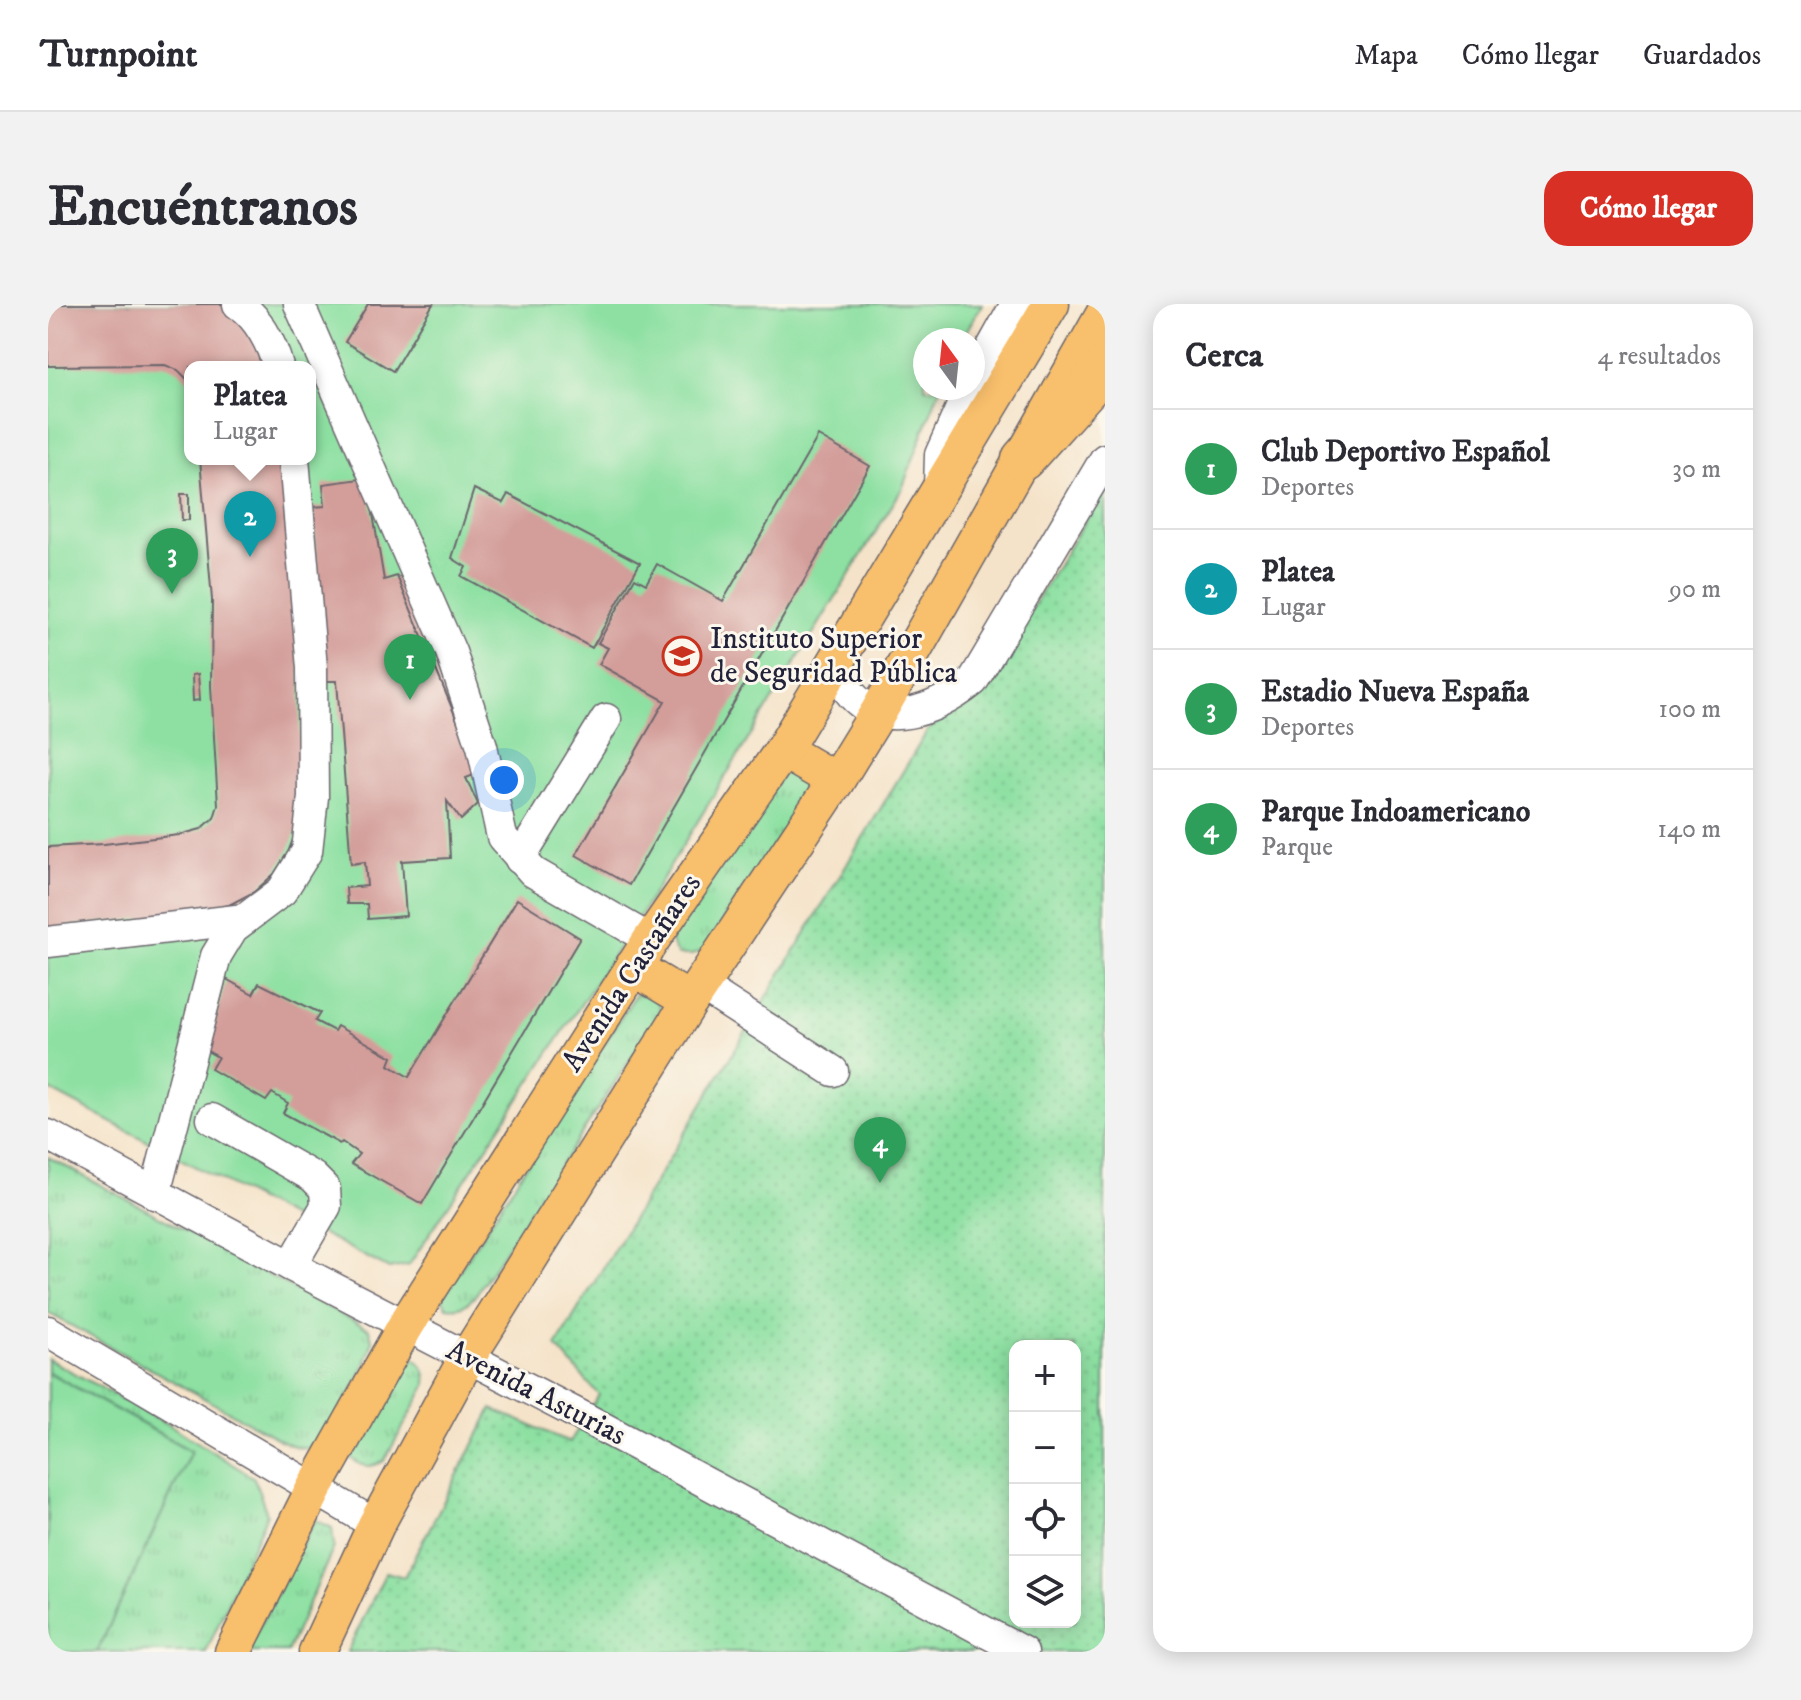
<!DOCTYPE html>
<html lang="es">
<head>
<meta charset="utf-8">
<style>
	:root { --surface:#fff; --page:#f2f2f3; --text:#2b2b33; --muted:#7c7c81; --line:#e1e1e2; --accent:#d93025 }
	body { margin:0; font-family:"IM FELL DW Pica",serif; background:var(--page); color:var(--text) }
	.controls { position:absolute; right:24px; bottom:24px; display:grid; overflow:hidden; border-radius:16px; box-shadow:0 4px 20px #0003 }
	.controls button { width:72px; height:72px; display:grid; place-items:center; padding:0; border:0; border-bottom:2px solid var(--line); background:var(--surface); color:var(--text); font:40px sans-serif }
	.compass { position:absolute; left:865px; top:24px; width:72px; height:72px; border-radius:50%; background:var(--surface); box-shadow:0 4px 20px #0003; rotate:345deg }
	.you { position:absolute; left:456px; top:476px; width:28px; height:28px; margin:-20px; border:6px solid #fff; border-radius:50%; background:#1a73e8; box-shadow:0 0 0 12px #1a73e833 }
	.badge { display:grid; place-items:center; width:52px; height:52px; border-radius:50%; background:var(--accent); color:#fff; font-size:26px; font-weight:700 }
	.pin { position:absolute; translate:-50% -66px; filter:drop-shadow(0 2px 4px #0008) }
	.pin::after { content:''; position:absolute; top:42px; width:28px; height:24px; background:inherit; clip-path:polygon(0 0,100% 0,50% 100%) }
	.popup { position:absolute; left:136px; top:57px; width:132px; height:104px; box-sizing:border-box; display:grid; place-content:center; border-radius:16px; background:var(--surface); filter:drop-shadow(0 2px 6px #0005); font-size:26px; white-space:nowrap; color:var(--muted) }
	.popup b { font-size:30px; color:var(--text) }
	.popup::after { content:''; position:absolute; left:50%; top:100%; margin-left:-16px; border:16px solid transparent; border-top-color:var(--surface) }
	.list { margin:0; padding:0; list-style:none }
	h2 { display:flex; justify-content:space-between; align-items:center; height:104px; margin:0; padding:0 32px; font-size:34px }
	h2 small { font-size:26px; font-weight:400; color:var(--muted) }
	.list li { display:grid; grid-template-columns:52px 1fr auto; gap:24px; align-items:center; box-sizing:border-box; height:120px; padding:0 32px; border-top:2px solid var(--line) }
	.list b { display:block; font-size:30px; white-space:nowrap }
	.list p { margin:0; font-size:26px; white-space:nowrap; color:var(--muted) }
	.list em { font-size:26px; font-style:normal; color:var(--muted) }
	.icon { flex:none; width:44px; height:44px; fill:none; stroke:currentColor; stroke-width:2; stroke-linecap:round; stroke-linejoin:round }
	.map { position:relative; flex:none; width:1057px; height:1348px; overflow:hidden; border-radius:24px }
	header { display:flex; align-items:center; gap:48px; box-sizing:border-box; height:112px; padding:0 40px; background:var(--surface); border-bottom:2px solid var(--line) }
	header strong { font-size:38px }
	nav { display:flex; gap:44px; margin-inline-start:auto; font-size:28px }
	.intro { display:flex; align-items:center; justify-content:space-between; box-sizing:border-box; height:192px; padding:0 48px }
	h1 { margin:0; font-size:56px }
	.button { padding:20px 36px; border-radius:24px; background:var(--accent); color:#fff; font-size:28px; font-weight:700 }
	main { display:flex; gap:48px; padding:0 48px }
	aside { flex:1; background:var(--surface); border-radius:24px; box-shadow:0 4px 20px #0003 }
	.map>svg:first-child { display:block }
</style>
</head>
<body>
<header>
<strong>Turnpoint</strong>
<nav><a>Mapa</a><a>Cómo llegar</a><a>Guardados</a></nav>
</header>
<div class="intro"><h1>Encuéntranos</h1><a class="button">Cómo llegar</a></div>
<main>
<div class="map">
<svg width="1057" height="1348" viewBox="0 0 1057 1348">
	<defs>
		<pattern id="grass-tufts" width="24" height="20" patternUnits="userSpaceOnUse" patternTransform="scale(2)"><rect width="24" height="20" fill="#8de0a2"/><path d="M3 7l-1-3M5 7V3M7 7l1-3M15 17l-1-3M17 17v-4M19 17l1-3" fill="none" stroke="#79c08c"/></pattern>
		<pattern id="park-dots" width="8" height="8" patternUnits="userSpaceOnUse" patternTransform="scale(2)"><rect width="8" height="8" fill="#8de0a2"/><path d="M2 2h.1M6 6h.1" fill="none" stroke="#79c08c" stroke-width="1.8" stroke-linecap="round"/></pattern>
	</defs>
	<rect width="100%" height="100%" fill="#fbf7ec"/>
	<filter id="ink" filterUnits="userSpaceOnUse"><feTurbulence type="fractalNoise" baseFrequency=".0125" numOctaves="2"/><feDisplacementMap in="SourceGraphic" scale="16" xChannelSelector="R" yChannelSelector="G"/><feConvolveMatrix kernelMatrix="1 2 1 2 8 2 1 2 1" color-interpolation-filters="sRGB"/></filter>
	<filter id="wash" filterUnits="userSpaceOnUse"><feTurbulence type="fractalNoise" baseFrequency=".006" numOctaves="4" result="noise"/><feDisplacementMap in="SourceGraphic" scale="32" xChannelSelector="R" yChannelSelector="G"/><feGaussianBlur stdDeviation="1.8" result="paint"/><feColorMatrix in="noise" values="0 0 0 0 0 0 0 0 0 0 0 0 0 0 0 0 0 1.4 0 .05"/><feComposite in="paint" operator="in"/></filter>
	<g filter="url(#wash)">
		<rect width="100%" height="100%" fill="#f5e3c9"/>
		<g fill="url(#grass-tufts)" stroke="#58816e" stroke-width="2">
			<path d="M739,464l15,10 2,21 -100,151 -12,5h-14l-6,-10 -2,-12z"/>
			<path d="M601,689l9,9 3,10 -186,284c-9,10 -15,13 -28,11l-5,-9 194,-304z"/>
			<path d="M0,853l321,172c1,4 3,9 3,12 -1,18 -43,97 -57,104 -10,5 -21,2 -31,-3l-236,-129z"/>
			<path d="M0,1055l122,66 84,53 13,36 -61,138h-109l94,-201 -143,-79z"/>
			<path d="M367,1055c10,8 12,14 11,27l-42,75c-13,7 -21,7 -33,-3l50,-98z"/>
			<path d="M267,1216l17,8 2,19 -47,105h-41z"/>
		</g>
		<path fill="url(#park-dots)" stroke="#58816e" stroke-width="2" fill-rule="evenodd" d="M1057,184v1164h-758l39,-80 18,5 88,-168 78,33 29,-47 -43,-49 372,-616 52,-36zM967,1042h60v276h-60z"/>
		<g fill="#8de0a2" stroke="#58816e" stroke-width="2" fill-rule="evenodd">
			<path d="M0,0h934l-21,36h-36v48h15l-38,101 -260,423 -233,353 -20,4 -341,-180zM142,63h120v92h-120z"/>
			<path d="M0,1068l143,79 -94,201h-49z"/>
		</g>
		<g id="blocks">
			<g fill="#d39d9a">
				<path d="M0,0h174l17,11 33,52h-82v15l-12,-12 -13,-5 -117,1z"/>
				<path d="M320,0h65l-40,67 -48,-29z"/>
				<path d="M770,132l52,30 -241,419 -53,-30 89,-154 -66,-37 9,-16 -10,-5 37,-65 11,6 11,-20 66,37z"/>
				<path d="M152,155h86l15,226 -3,142 -10,25 -14,22 -20,18 -25,13 -30,8 -151,15v-81l56,-3 75,-9 22,-6 13,-11 4,-13 -7,-119 1,-86z"/>
				<path d="M319,174l17,102 13,-4 82,197 -13,5 12,26 -17,16 -14,-19 3,57 -48,3 4,55 -38,3 -1,-15h-20l-1,-16 21,-2 -2,-24 -14,2 -14,-183h-12l-12,-174 12,-1 -2,-22z"/>
				<path d="M426,185l29,14 5,-9 132,69 -48,85 -131,-72 5,-9 -14,-9z"/>
				<path d="M133,190h8v26h-7z"/>
				<path d="M150,370l2,26 -7,1 -1,-26z"/>
				<path d="M469,595l63,39 -158,266 -71,-40 8,-10 -17,-12 -2,2 -57,-31 5,-10 -16,-10 -6,8 -55,-32 7,-12 -11,-6 19,-72 27,15 6,-11 61,30 -5,8 19,10 3,-5 55,31 -3,8 20,12z"/>
			</g>
		</g>
	</g>
	<g filter="url(#ink)">
		<use href="#blocks" fill-opacity="0" stroke="#6c666d" stroke-width="2"/>
		<g fill="none" stroke-linecap="round" stroke-linejoin="round">
			<defs>
				<g id="minor">
					<path d="M190,0c20,13 34,40 40,63"/>
					<path d="M251,0l152,348 31,94 20,91 31,35 118,68"/>
					<path d="M925,77l43,-77"/>
					<path d="M891,184l1,-33 30,-67"/>
					<path d="M789,359c3,7 5,17 9,24 32,49 92,22 127,-6l132,-222"/>
					<path d="M472,555l86,-140"/>
					<path d="M0,638l197,-23"/>
					<path d="M652,681l133,86"/>
					<path d="M164,815l101,58 12,12 1,17 -35,60"/>
					<path d="M0,831l243,131 294,152 438,234"/>
					<path d="M107,890l61,-238 17,-28 49,-37 25,-40 6,-54 -1,-129 -18,-209"/>
					<path d="M0,1027l328,194"/>
				</g>
				<g id="major">
					<path d="M735,446l53,31"/>
					<path d="M585,663l57,34"/>
					<path d="M185,1348l81,-163 92,-164 245,-385 132,-190 268,-446"/>
					<path d="M269,1348l59,-127 91,-167 223,-357 146,-220 43,-70 226,-398"/>
				</g>
				<path id="highway" d="M975,155l82,-91"/>
			</defs>
			<use href="#minor" stroke="#6c666d" stroke-width="33"/>
			<use href="#major" stroke="#6c666d" stroke-width="39"/>
			<use href="#highway" stroke="#6c666d" stroke-width="45"/>
			<use href="#minor" stroke="#fff" stroke-width="30"/>
			<use href="#major" stroke="#f8bf6c" stroke-width="36"/>
			<use href="#highway" stroke="#f8bf6c" stroke-width="42"/>
		</g>
	</g>
	<defs>
		<symbol id="university-ring" viewBox="-11 -11 22 22"><circle r="9.5" fill="#fbf7ec" stroke="#c8321e" stroke-width="1.5"/><path d="M0-5L7-2L0 1L-7-2ZM-4 1L0 2.5L4 1V4Q0 6-4 4Z" fill="#c8321e"/></symbol>
	</defs>
	<g fill-rule="evenodd">
		<use href="#university-ring" x="612" y="330" width="44" height="44"/>
	</g>
	<g text-anchor="middle" dominant-baseline="central" stroke-width="6" stroke-linejoin="round" paint-order="stroke">
		<g font-size="30" fill="#22223b" stroke="#fbf7ec" text-anchor="start">
			<text x="662" y="335">Instituto Superior<tspan x="662" dy="34">de Seguridad Pública</tspan></text>
		</g>
		<g font-size="30" fill="#22223b" stroke="#fbf7ec">
			<text transform="translate(584 669) rotate(-57)">Avenida Castañares</text>
			<text transform="translate(488 1089) rotate(27)">Avenida Asturias</text>
		</g>
	</g>
</svg>
<div class="controls">
<button>+</button>
<button>−</button>
<button><svg class="icon" aria-label="locate" viewBox="0 0 24 24"><circle cx="12" cy="12" r="6"/><path d="M12 2v4M12 18v4M2 12h4M18 12h4"/></svg></button>
<button><svg class="icon" aria-label="layers" viewBox="0 0 24 24"><path d="M12 4l9 5-9 5-9-5zM3 14l9 5 9-5"/></svg></button>
</div>
<svg class="compass" viewBox="-18 -18 36 36"><path d="M0-13l5 13h-10z" fill="#e53935"/><path d="M0 13l5-13h-10z" fill="#7c7c81"/></svg>
<div class="you"></div>
<div class="pin badge" style="left:362px;top:396px;background:#2e9e5b">1</div>
<div class="pin badge" style="left:202px;top:253px;background:#0f9aa8">2</div>
<div class="popup"><b>Platea</b>Lugar</div>
<div class="pin badge" style="left:124px;top:290px;background:#2e9e5b">3</div>
<div class="pin badge" style="left:832px;top:879px;background:#2e9e5b">4</div>
</div>
<aside>
<h2>Cerca<small>4 resultados</small></h2>
<ul class="list">
<li><span class="badge" style="background:#2e9e5b">1</span><div><b>Club Deportivo Español</b><p>Deportes</p></div><em>30 m</em></li>
<li><span class="badge" style="background:#0f9aa8">2</span><div><b>Platea</b><p>Lugar</p></div><em>90 m</em></li>
<li><span class="badge" style="background:#2e9e5b">3</span><div><b>Estadio Nueva España</b><p>Deportes</p></div><em>100 m</em></li>
<li><span class="badge" style="background:#2e9e5b">4</span><div><b>Parque Indoamericano</b><p>Parque</p></div><em>140 m</em></li>
</ul>
</aside>
</main>
</body>
</html>
